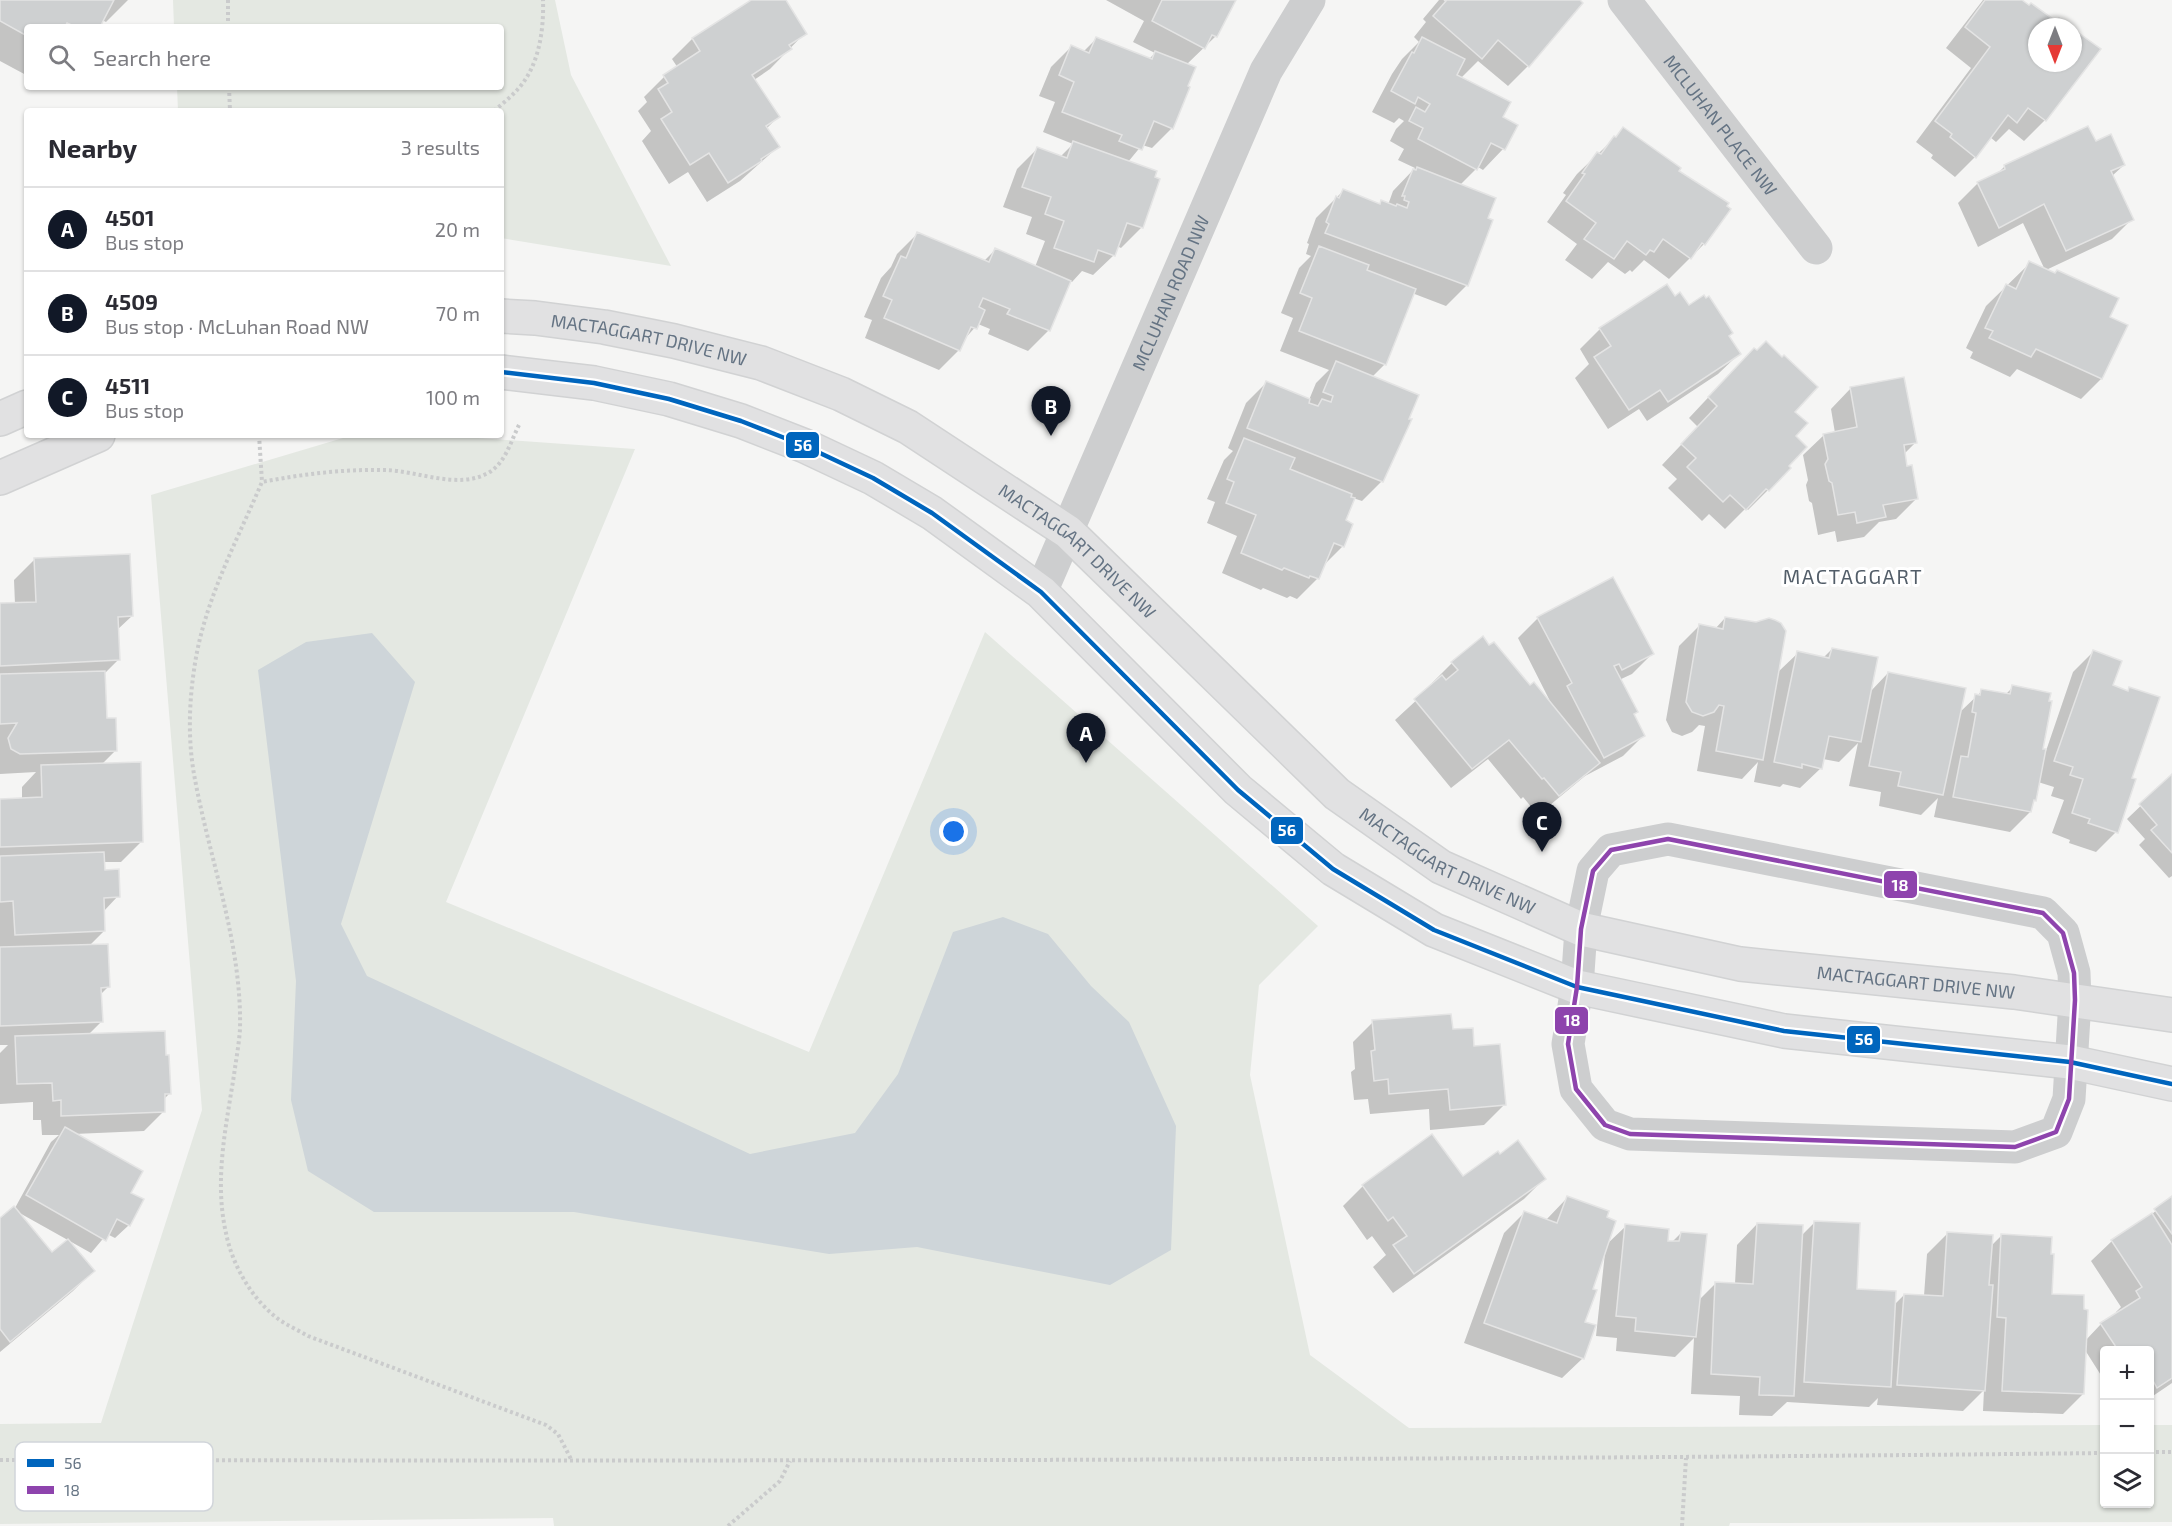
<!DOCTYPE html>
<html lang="en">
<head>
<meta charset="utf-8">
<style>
	:root { --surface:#fff; --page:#f7f7f7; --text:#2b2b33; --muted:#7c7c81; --line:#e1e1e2; --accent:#111827 }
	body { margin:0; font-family:"Exo 2",sans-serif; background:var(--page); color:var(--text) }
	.controls { position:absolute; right:18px; bottom:18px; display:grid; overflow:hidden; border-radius:6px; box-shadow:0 2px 4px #0004 }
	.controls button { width:54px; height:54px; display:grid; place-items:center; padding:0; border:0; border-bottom:2px solid var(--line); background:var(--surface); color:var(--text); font:30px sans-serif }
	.compass { position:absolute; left:2028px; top:18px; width:54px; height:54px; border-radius:50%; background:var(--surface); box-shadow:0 2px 4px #0004; rotate:180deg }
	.you { position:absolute; left:954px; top:832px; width:21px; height:21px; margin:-15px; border:4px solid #fff; border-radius:50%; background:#1a73e8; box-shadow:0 0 0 9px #1a73e833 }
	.badge { display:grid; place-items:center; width:39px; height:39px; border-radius:50%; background:var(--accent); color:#fff; font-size:20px; font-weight:700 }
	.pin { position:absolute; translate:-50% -50px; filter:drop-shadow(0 2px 3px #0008) }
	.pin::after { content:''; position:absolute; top:32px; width:21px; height:18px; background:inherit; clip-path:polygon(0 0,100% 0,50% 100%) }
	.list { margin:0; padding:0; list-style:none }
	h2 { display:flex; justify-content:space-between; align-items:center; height:78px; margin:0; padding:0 24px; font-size:26px }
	h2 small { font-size:20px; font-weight:400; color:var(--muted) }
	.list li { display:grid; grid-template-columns:39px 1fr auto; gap:18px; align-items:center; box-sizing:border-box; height:84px; padding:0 24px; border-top:2px solid var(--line) }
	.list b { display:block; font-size:22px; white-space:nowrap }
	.list p { margin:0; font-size:20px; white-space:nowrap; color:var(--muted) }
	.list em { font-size:20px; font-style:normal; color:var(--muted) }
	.icon { flex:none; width:33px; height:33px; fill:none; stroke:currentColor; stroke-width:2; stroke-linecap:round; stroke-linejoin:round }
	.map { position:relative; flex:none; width:2172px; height:1526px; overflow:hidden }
	.search { position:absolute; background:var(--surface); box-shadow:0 2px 4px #0004; left:24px; top:24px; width:480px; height:66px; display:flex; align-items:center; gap:15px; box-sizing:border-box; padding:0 21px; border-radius:6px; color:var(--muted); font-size:22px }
	.panel { position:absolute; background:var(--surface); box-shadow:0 2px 4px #0004; left:24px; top:108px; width:480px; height:330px; border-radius:6px }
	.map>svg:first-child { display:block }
</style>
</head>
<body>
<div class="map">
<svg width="2172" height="1526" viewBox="0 0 2172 1526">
	<rect width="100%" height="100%" fill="#f5f5f4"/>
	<g fill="#e4e8e2">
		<path d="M173,0h382l16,75 100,191 -170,-28v-127h-323l-1,-24h324v-60h-327z"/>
		<path d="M353,435h83l199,14 -189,453 363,150 176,-420 333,294 -59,59 -9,90 60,280 99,73 695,-3v79h46v-79h22v97l-442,1 -1,3h-1175l-1,-8 -553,6v-100l101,-1 101,-313 -51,-615z"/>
	</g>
	<path fill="#ced5d9" d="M372,633l43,49 -74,242 26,52 383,178 105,-21 43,-59 55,-142 50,-15 45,17 43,52 38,36 47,104 -5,124 -61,35 -193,-38 -88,7 -255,-42h-200l-66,-41 -17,-71 5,-119 -38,-311 48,-28z"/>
	<g fill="#0003">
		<path d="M0,0h128l-22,22 -4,-2 -4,7h-71l-1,48 -26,-14z"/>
		<path d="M753,0h31l21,33 -35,36 -16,11 24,37 -12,12 12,18 -38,34 -33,21 -19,-30 -19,12 -27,-43 9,-10 -13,-20 9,-9 -3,-5 20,-20 14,-9 -6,-9 20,-20z"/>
		<path d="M1106,0h129l-19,36 -30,29 -14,63 -20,20 -10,-3 -14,17 30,18 -17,48 -20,20 -4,-2 -3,9 -21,20 -11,-4 -10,11 -2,-1 -22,50 -20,20 -40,-17 2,-5 -12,-5 -16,18 -3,8 -20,20 -74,-32 7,-18 -8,-3 17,-39 10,-11 6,-13 20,-20 67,27 11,-11 40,17 10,-26 -19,-7 6,-17 -29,-10 14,-38 20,-20 23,8 13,-13 -30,-12 12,-30 -16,-6 12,-29 20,-20 12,5 13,-13 53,20 6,-6 -22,-11 11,-21z"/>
		<path d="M1439,0h138l4,3 -53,63 -20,20 -30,-25 -17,17 40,40 15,7 -13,24 -20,21 -5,-3 -18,18 26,34 -19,66 -21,21 -34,-13 -27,71 -13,13 10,104 -20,20 -9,-3 -9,23 -1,25 -20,20 -5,12 -21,21 -7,-3 -3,2 -24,-10 -2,2 -39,-17 15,-37 -30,-13 8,-21 -8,-3 17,-39 9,-9 -5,-3 18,-45 20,-20 43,17 7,-17 13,-13 -49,-19 13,-33 -12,-5 18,-45 12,-12 -5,-2 3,-10 -2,-1 9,-25 27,-27 35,14 3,-3 7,3 5,-14 22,-23 -17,-8 6,-11 -14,-8 6,-12 8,-8 -5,-3 -5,5 -22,-11 20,-38 10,-15 17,-17 -5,-5 12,-15 -3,-3z"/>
		<path d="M1983,0h36l37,23 12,4h-31v36h36v-33l26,20 -54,70 -21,21 -15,-12 -13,13 -6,-5 -15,20 -20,20 -24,-19 2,-3 -17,-13 55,-74 -25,-20z"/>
		<path d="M1624,129l53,42 27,73 -35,35 -25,-19 -12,12 -2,-2 -5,4 -17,-12 -16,17 -27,-19 12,-16 -30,-22 19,-27 -3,-2 14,-19z"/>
		<path d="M2095,143l29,22 -12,11 20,43 -20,20 -66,31 62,48 -7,61 -20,20 -64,-30 -7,8 -40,-19 3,-6 -7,-4 20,-42 44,-43 15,7 -22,-47 -45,24 -20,-44 20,-20 19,-9 7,-7z"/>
		<path d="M1674,299l54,38 11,17 -21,20 -71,47 -8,-12 -31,20 -33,-51 14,-14 -9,-15 20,-20z"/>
		<path d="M1734,370l59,42 1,24 -26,54 -20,20 -2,-2 -21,21 -16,-15 -7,7 -34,-33 9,-9 -15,-14 36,-38 -9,-9z"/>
		<path d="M1851,388l65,54 -12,12 2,14 11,30 -21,21 -17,3 -15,15 -27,5 -2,-11 -17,4 -6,-32 -3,-2 -3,-16 2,-5 -5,-25 21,-20 11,-2 -4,-24z"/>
		<path d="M35,559l97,57 -15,14 1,30 -14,14 1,46 11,30 -15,15 41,76 -21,21h-18l1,10 14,24 -15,16 1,19 -15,15 19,41 -8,8 1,27 -13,13 81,59 -5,5v12l-20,20 -70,3 55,59v32l-14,13 -8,-4 -16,19 -75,-42 36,43 41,17 -20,20 -73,61v-132l15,-12 36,-66 8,-7h-17l-1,-15h-8v-18l-33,2v-51l8,-8h-8v-244l22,-1v-13l14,-15 -36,2v-169l15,-1 -1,-24z"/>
		<path d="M1538,618l114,36 -20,20 -13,6 13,35 11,21 -20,20 -38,20 -47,39 -15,-18 -2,2 -33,-40 -37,29 -56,-68 38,-35 -1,-2 20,-20 77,25 23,17 -34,-67z"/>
		<path d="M1725,618l52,55 21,-20 25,5 9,-9 38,43 18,-19 71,40 23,-22 23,4 8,-8 28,63 5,1 27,-79 20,-20 19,34 14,6 4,-3v90l-14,53 -20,20 -27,-9 1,-3 -18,-7 12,-33 -13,-4 3,-9 -16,-5 -8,30 -20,20 -76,-15 4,-19 -17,17 -42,-9 2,-14 -32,-6 9,-43 -19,19 -16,-3 -2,9 -21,20 -17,-4 -3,3 -26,-5 4,-20 -16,17 -45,-8 8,-45 -6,-1 -7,7 -10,4 -10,-4 -6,-12 13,-74 20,-20 16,3z"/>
		<path d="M2172,776v100l-3,2 -30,-33 6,-6 -18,-20z"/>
		<path d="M1373,1022l79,9 21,16 31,58 -20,20 -54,5 -1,-21 -59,5 -2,-15 -14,1 -3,-28 4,-3 -2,-27z"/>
		<path d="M1463,1178l81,1 -20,20 -131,94 -20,-26 13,-12 -14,-19 -5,4 -24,-34 20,-20z"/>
		<path d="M1567,1198l39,47 20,-19 40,16h6l9,-9 18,67 17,-17 19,1 2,-39 20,-21 44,12 14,-14 40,68 39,15 10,-10 20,1 3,-42 21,-21 42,14 11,-11 50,59 34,46 16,-17 16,-10 -1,-2 5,-5 -30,-46 21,-20 35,-23 25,-20v185l-22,15v-48h-46v30l-19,-30 -2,44 -20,20 -80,-3 1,-21 -21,21 -86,-6 1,-7 -9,9 -82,-5 -15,14 -33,-1 1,-19 -49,-2 3,-56 -19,19 -59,-6 1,-13 -21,-2 9,-83 -14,37 -8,33v35l-21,20 -98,-35 40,-110 20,-20 22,7z"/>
	</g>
	<g fill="#ced0d1" stroke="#e4e4e4" stroke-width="1.5">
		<path d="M0,0h114l-14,27h-24l-9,-4 -2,4h-38v9l-27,-15z"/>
		<path d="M751,0h35l21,34 -18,11 3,4 -40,26 28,42 -14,9 14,21 -19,12 1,2 -34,22 -19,-30 -19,12 -29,-46 11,-7 -14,-23 10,-6 -5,-8 37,-24 -8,-13z"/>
		<path d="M1162,0h74l-19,37 -5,-2 -7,14 -53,-28z"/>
		<path d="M1444,0h136l3,3 -54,64 -31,-27 -16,19 -49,-43 13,-15z"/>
		<path d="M1985,0h37l7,5 2,-2 25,18 3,-3 12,9h-34v36h36v-34l28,20 -55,72 -18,-13 -11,15 -9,-8 -32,43 -26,-21 2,-3 -17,-13 55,-74 -25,-20z"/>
		<path d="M1096,37l56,22 3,-8 41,16 -8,19 2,1 -17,42 -19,-8 -12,29 -23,-9 3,-6 -60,-23 12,-30 -15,-7 12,-30 18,8z"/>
		<path d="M1422,37l43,22 -8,16 54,27 -8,15 15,8 -13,25 -14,-7 -14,27 -59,-31 5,-11 -14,-7 7,-14 9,5 5,-8 -12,-7 -3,7 -24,-13 21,-39 2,1z"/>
		<path d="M2088,126l8,15 15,-7 14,31 -14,6 23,49 -68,31 -22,-47 -45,24 -22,-46 28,-13 -1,-4z"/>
		<path d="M1623,127l58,41 -2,3 50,32 -2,3 4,3 -26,36 -3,-2 -11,16 -28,-20 -9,13 -4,-2 -4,5 -19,-14 -13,18 -30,-20 12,-16 -30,-22 19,-27 -3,-1 15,-21 4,2 13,-18 2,1z"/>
		<path d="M1073,141l84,30 -2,6 5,2 -17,49 -16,-5 -12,33 -17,-6 -4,12 -40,-14 10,-27 -19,-7 6,-17 -29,-10 15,-40 30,11z"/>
		<path d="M1417,167l79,31 -8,20 5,2 -25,66 -143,-53 4,-9 -3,-2 10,-26 3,2 4,-9 37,15 1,-4 15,6 1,-2 10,4 2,-6 -5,-2 1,-4h-3l11,-27 3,1z"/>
		<path d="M917,232l72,30 6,-14 76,33 -21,50 -43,-17 3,-5 -27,-11 -4,9 6,3 -8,19 -6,-2 -11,24 -76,-33 8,-18 -9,-4 18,-40 5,2z"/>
		<path d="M1319,246l50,19 -2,5 49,19 -30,76 -87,-34 13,-33 -12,-5z"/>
		<path d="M2029,261l26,12 2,-3 62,28 -9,19 18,8 -26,54 -66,-30 -5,8 -42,-19 4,-7 -8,-3 21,-44 10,5z"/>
		<path d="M1667,284l8,12 5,-4 9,13 15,-10 2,3 3,-2 24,37 -4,3 12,18 -73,48 -8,-12 -31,20 -35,-53 17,-11 -12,-18z"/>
		<path d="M1766,341l16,16 2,-2 34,32 -23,25 13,11 -12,13 11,11 -18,19 2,2 -22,23 -3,-2 -20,21 -16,-15 -7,7 -36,-35 9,-9 -15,-14 36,-38 -9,-9 46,-49 3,2z"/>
		<path d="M1336,361l83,34 -10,24h3l-29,63 -136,-54 19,-47 44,18 -1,4 9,3 4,-7 9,3 2,-6 -10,-4z"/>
		<path d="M1904,377l13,66 -13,2 3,21 5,-1 6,34 -35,6 3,12 -29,6 -2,-11 -17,3 -6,-32 -3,-2 -4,-17 3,-5 -5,-25 34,-7 -7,-40z"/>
		<path d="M1244,438l51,20 -5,11 62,25 -1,3 4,1 -9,22 7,4 -9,23 -10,-4 -15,36 -9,-3 -1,2 -25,-10 -2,2 -41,-17 15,-38 -30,-12 8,-21 -7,-3z"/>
		<path d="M130,554l3,62 -15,1 2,43 -120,6v-63l36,-1 -2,-44z"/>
		<path d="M1613,577l41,77 -32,16 -3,-6 -5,2 24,46 -4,2 11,22 -41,22 -37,-72 5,-3 -35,-66z"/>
		<path d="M1725,617l31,5 13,-4 6,2 6,3 5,8 -23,129 -47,-9 8,-45 -5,-1 -5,7 -11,4 -11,-4 -6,-10 13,-78 24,5z"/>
		<path d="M1483,636l6,9 5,-3 36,43 4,-3 66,81 -41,33 -15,-18 -2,1 -33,-39 -37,29 -58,-70 28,-24 4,5 12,-10 -7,-8z"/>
		<path d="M1832,648l46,9 -17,85 -32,-6 -7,33 -20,-5v4l-28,-6 23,-111 32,7z"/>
		<path d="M2093,650l29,11 -9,24 15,6 1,-4 31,10 -28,81 4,1 -18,54 -30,-10 2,-4 -18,-6 11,-34 -13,-4 3,-8 -19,-6z"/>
		<path d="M105,671l2,47h9l1,33 -97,3 -9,-5 -3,-11 9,-15 -17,1v-50z"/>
		<path d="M1888,672l78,16 -23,107 -45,-9 3,-14 -32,-6z"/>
		<path d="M2012,685l39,8 -2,8h3l-9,48h3l-10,52 -2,-1 -3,12 -78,-15 8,-41 7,1 8,-44 -4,-1 3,-18 5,1 1,-6 29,5z"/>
		<path d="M141,762l2,80 -143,5v-48l42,-2 -1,-32z"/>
		<path d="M2172,774v79l-21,-23 6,-5 -18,-21z"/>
		<path d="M104,852l1,18 14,-1 1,28 -16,1 1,33 -90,4 -2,-34 -13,1v-46z"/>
		<path d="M108,944l2,43 -9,1 2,34 -103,4v-79z"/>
		<path d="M1451,1014l2,15 20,-1 1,18 26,-2 6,61 -56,5 -2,-21 -59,5 -1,-15 -14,2 -3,-30 4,-1 -3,-30z"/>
		<path d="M165,1031l1,24h3l2,39h-6v18l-104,4v-16l-8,1 -1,-18 -35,1 -2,-48z"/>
		<path d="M65,1127l78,44 -12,22 13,6 -14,27 -13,-7 -11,22 -80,-46z"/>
		<path d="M1432,1134l31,42 35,-25 2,3 18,-14 28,39 -132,95 -21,-29 14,-9 -14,-19 -5,4 -26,-36z"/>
		<path d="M1567,1196l42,15 -2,6 9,4 -23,68 4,1 -12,32 11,3 -12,34 -100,-36 40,-112 33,12z"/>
		<path d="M2172,1196v38l-18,-25z"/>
		<path d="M14,1206l38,46 16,-13 27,32 -85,71 -10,-13v-111z"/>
		<path d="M2152,1213l20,32v133l-15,10 -7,-13v-25h-32l-18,-27 40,-25 -4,-7 6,-4 -31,-47z"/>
		<path d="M1814,1221l46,2 -3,66 39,2 -5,96 -87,-5z"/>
		<path d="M1757,1223l46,2 -9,171 -35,-1 1,-18 -49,-3 4,-92 38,2z"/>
		<path d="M1625,1224l44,5 -1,12h11l2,-9 26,2 -11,103 -61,-6 1,-13 -20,-2z"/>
		<path d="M1947,1232l46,3 -4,50h4l-8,106 -88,-6 7,-91 39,2z"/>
		<path d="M2001,1234l51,3 -1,17h3l-2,40 32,1v14l4,1 -4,84 -82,-3 4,-73 -9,-1z"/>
	</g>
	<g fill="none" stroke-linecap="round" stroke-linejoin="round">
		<defs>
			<g id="secondary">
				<path id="s3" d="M501,316l34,2 69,9 70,14 87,22 80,31 67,33 160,105 269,262 104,73 140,62 159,35 274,28 158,23"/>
				<path d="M501,372l93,11 75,16 72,22 64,25 68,32 59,35 109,79 197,198 95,79 101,61 143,57 207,44 286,31 102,22"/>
				<path d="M0,419l27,-12"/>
				<path d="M0,478l98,-43"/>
			</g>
		</defs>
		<use href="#secondary" stroke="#d1d2d3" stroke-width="36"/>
		<g stroke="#cacbcc" stroke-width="4" stroke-dasharray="3 3" stroke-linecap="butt">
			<path d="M228,0v27"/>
			<path d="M229,87l1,24"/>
			<path d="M494,111c8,-7 17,-14 24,-22 21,-23 26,-59 25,-89"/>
			<path d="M519,425c-9,18 -14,40 -33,49 -29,15 -69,-3 -100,-4 -42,-1 -83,4 -124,12 -26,61 -59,121 -68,188 -5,34 -6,70 0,104 15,85 48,168 46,255 -1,15 -4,31 -6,46 -8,51 -20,106 -8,158 6,31 25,65 51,85 9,7 21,12 31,18l238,89 12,9 14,27"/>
			<path d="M259,435l3,47"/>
			<path d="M2150,1452h22"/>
			<path d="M0,1460c702,1 1403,1 2104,-7"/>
			<path d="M728,1526l52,-45 10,-20"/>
			<path d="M1682,1526l4,-68"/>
		</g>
		<g stroke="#cdcecf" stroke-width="33">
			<path id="s1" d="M1624,0l192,248"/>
			<path id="s2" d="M1041,592l225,-521 43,-71"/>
			<path d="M1668,839l375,74 20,20 11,40 1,27 -6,99 -13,33 -41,15 -385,-13 -25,-9 -29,-36 -8,-45 9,-57 4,-58 12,-58 18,-21z"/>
		</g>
		<use href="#secondary" stroke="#e1e1e2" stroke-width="33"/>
		<defs>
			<path id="bus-1" d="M501,372l93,11 75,16 72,22 64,25 68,32 59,35 109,79 197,198 95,79 101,61 143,57 207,44 286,31 102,22"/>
			<path id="bus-2" d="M1668,839l375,74 20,20 11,40 1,27 -6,99 -13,33 -41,15 -385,-13 -25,-9 -29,-36 -8,-45 9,-57 4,-58 12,-58 18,-21z"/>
		</defs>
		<use href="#bus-1" stroke="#fff" stroke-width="9"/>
		<use href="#bus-2" stroke="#fff" stroke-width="9"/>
		<use href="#bus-1" stroke="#0065bd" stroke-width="4.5"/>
		<use href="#bus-2" stroke="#8e44ad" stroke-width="4.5"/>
	</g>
	<g text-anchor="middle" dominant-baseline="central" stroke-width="6" stroke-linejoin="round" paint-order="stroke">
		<g font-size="18" fill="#657484" stroke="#fff">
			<text stroke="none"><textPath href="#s1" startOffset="158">MCLUHAN PLACE NW</textPath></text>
			<text stroke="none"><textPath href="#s2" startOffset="326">MCLUHAN ROAD NW</textPath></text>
			<text stroke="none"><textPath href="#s3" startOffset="150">MACTAGGART DRIVE NW</textPath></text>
			<text stroke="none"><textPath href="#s3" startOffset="636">MACTAGGART DRIVE NW</textPath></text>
			<text stroke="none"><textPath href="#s3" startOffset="1122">MACTAGGART DRIVE NW</textPath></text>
			<text stroke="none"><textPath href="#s3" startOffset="1612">MACTAGGART DRIVE NW</textPath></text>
		</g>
		<g font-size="20" letter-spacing="1.5" fill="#535e69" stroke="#fff">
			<text x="1853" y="576">MACTAGGART</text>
		</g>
	</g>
	<rect x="15" y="1442" width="198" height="69" rx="9" fill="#fff" stroke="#d1d5da" stroke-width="1.5"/>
	<rect x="27" y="1459" width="27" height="8" fill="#0065bd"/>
	<rect x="27" y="1486" width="27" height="8" fill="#8e44ad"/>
	<g font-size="16" fill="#657484">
		<text x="64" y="1469">56</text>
		<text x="64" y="1496">18</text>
	</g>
	<g stroke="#fff" stroke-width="2">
		<rect x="785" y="431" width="35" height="28" rx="6" fill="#0065bd"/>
		<rect x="1270" y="816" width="34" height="29" rx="6" fill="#0065bd"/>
		<rect x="1883" y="870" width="35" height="29" rx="6" fill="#8e44ad"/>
		<rect x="1554" y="1006" width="35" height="29" rx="6" fill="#8e44ad"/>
		<rect x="1846" y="1025" width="35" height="29" rx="6" fill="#0065bd"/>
	</g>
	<g font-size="16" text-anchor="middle" font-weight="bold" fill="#fff">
		<text x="803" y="451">56</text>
		<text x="1287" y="836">56</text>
		<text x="1900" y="891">18</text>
		<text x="1572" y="1026">18</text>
		<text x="1864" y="1045">56</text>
	</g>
</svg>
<div class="controls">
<button>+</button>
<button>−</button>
<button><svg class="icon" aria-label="layers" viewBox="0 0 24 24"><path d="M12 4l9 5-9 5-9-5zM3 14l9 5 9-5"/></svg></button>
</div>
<svg class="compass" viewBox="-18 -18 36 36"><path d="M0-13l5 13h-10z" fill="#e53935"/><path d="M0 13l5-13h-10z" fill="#7c7c81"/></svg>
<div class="you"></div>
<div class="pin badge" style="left:1086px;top:763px">A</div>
<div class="pin badge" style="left:1051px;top:436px">B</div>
<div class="pin badge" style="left:1542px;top:852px">C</div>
<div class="search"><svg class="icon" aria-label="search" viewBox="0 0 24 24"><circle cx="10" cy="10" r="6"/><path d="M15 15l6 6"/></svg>Search here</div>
<section class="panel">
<h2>Nearby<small>3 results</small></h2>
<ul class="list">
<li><span class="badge">A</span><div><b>4501</b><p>Bus stop</p></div><em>20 m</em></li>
<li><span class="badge">B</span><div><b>4509</b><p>Bus stop · McLuhan Road NW</p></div><em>70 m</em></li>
<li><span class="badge">C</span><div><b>4511</b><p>Bus stop</p></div><em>100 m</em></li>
</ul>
</section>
</div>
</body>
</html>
